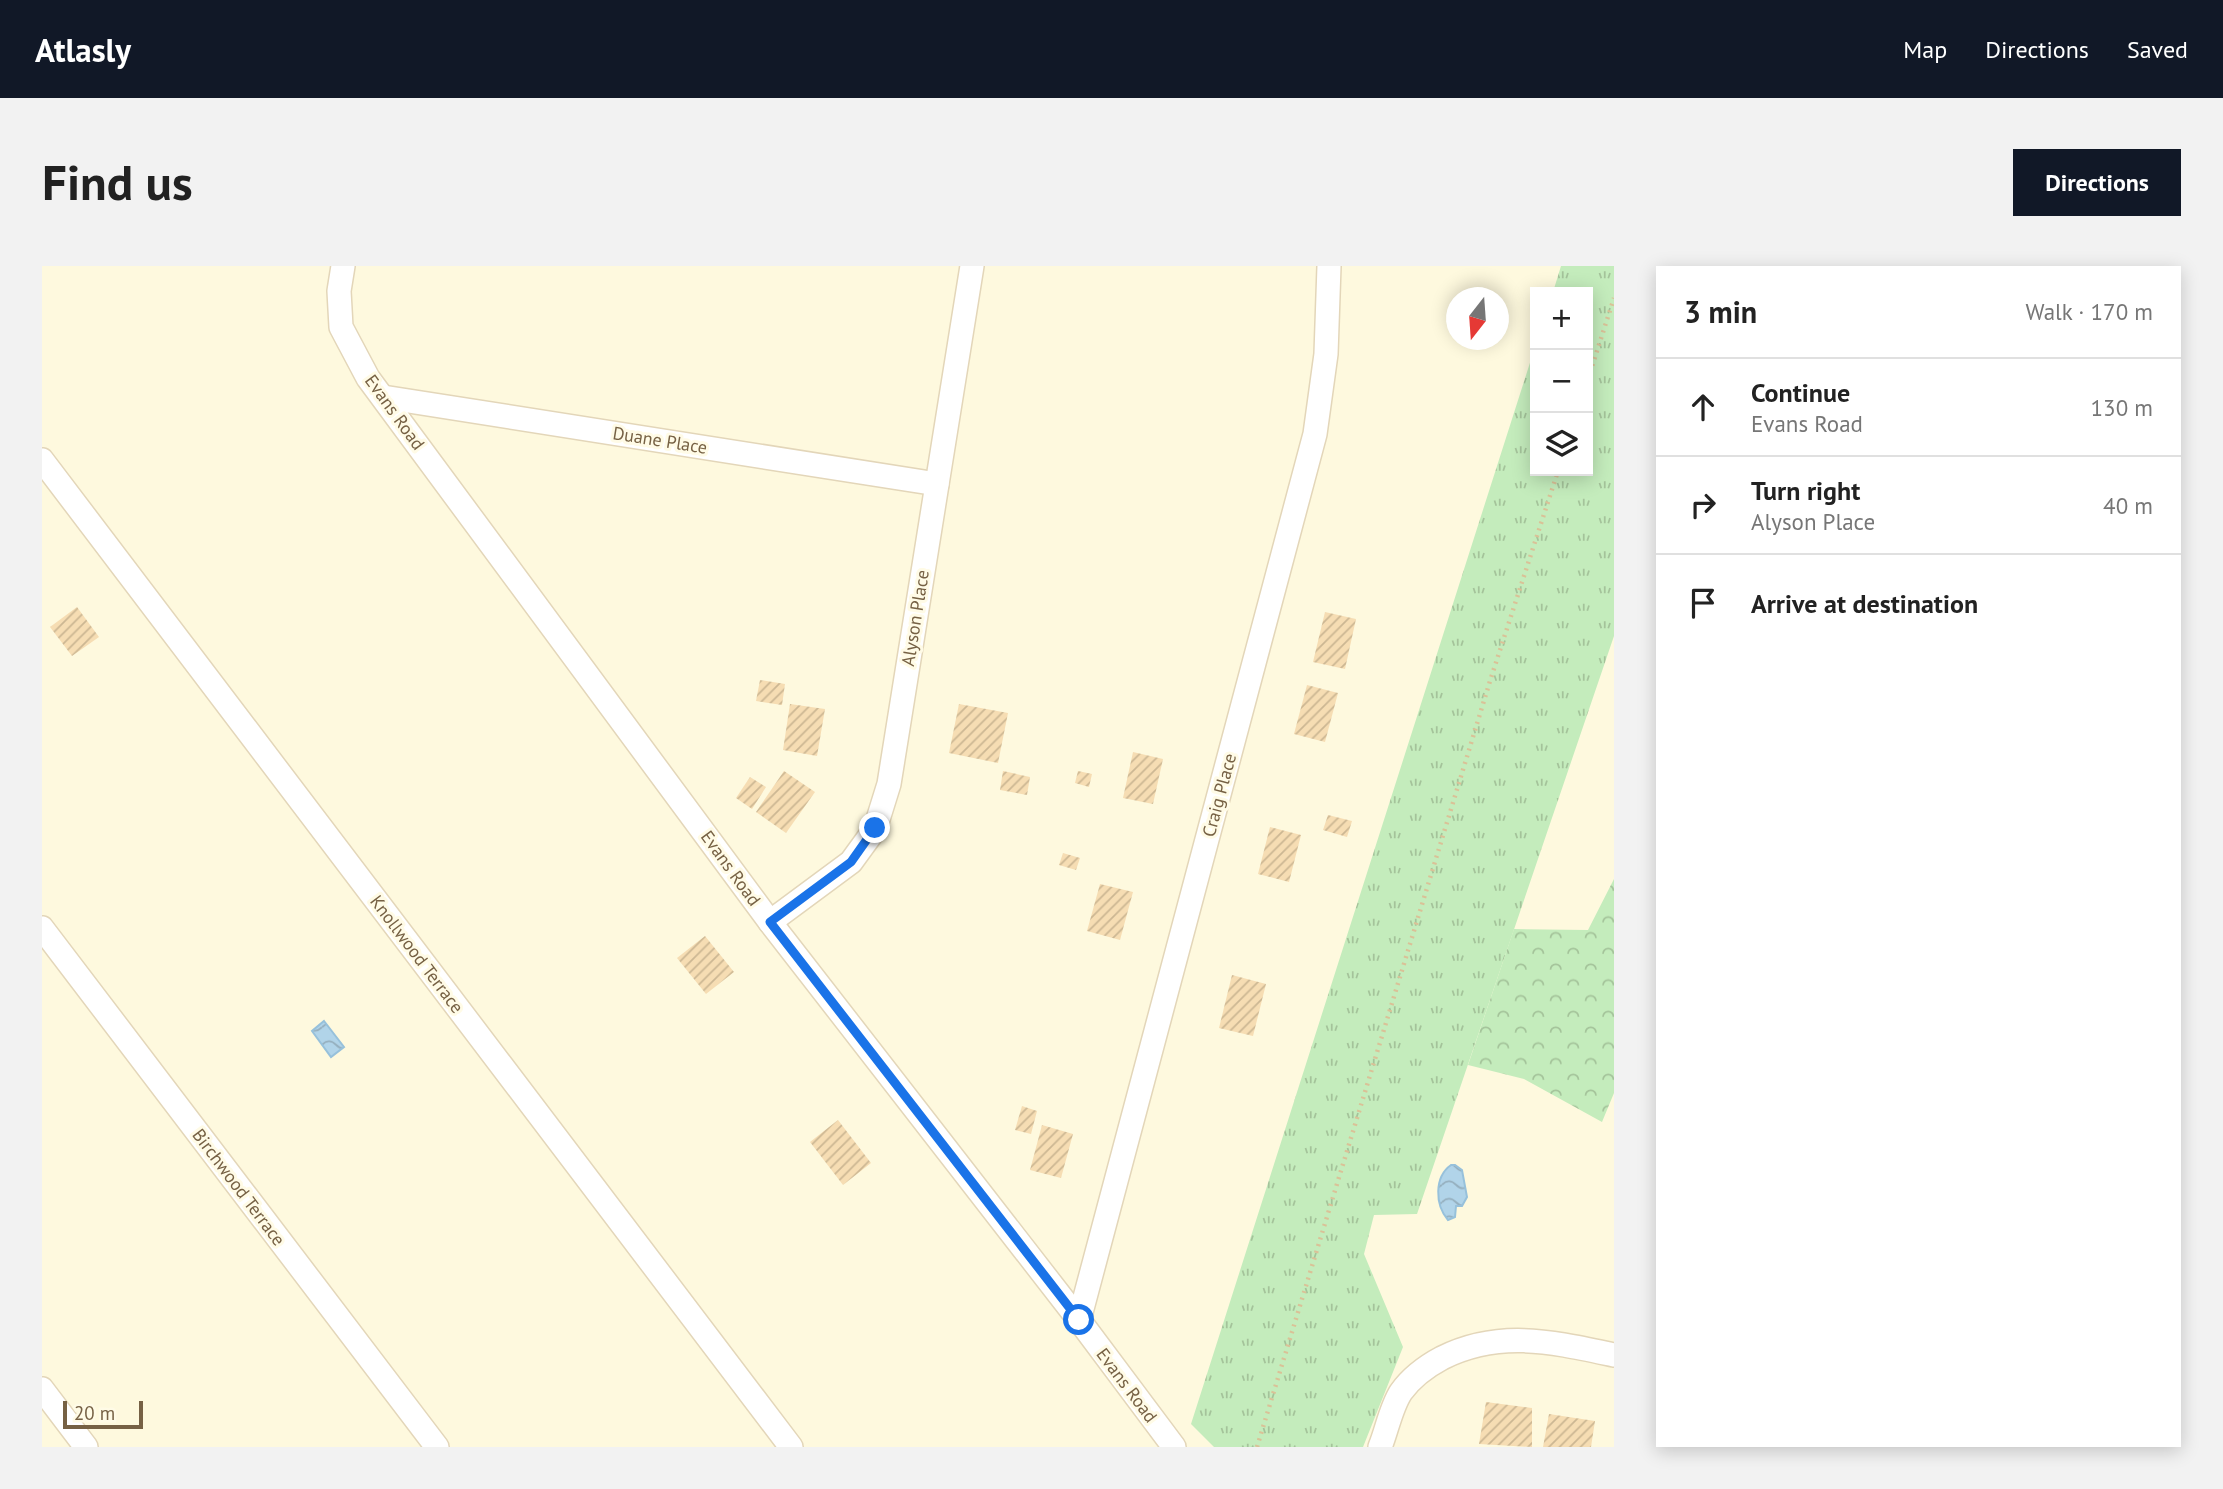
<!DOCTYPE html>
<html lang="en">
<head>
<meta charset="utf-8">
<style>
	:root { --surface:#fff; --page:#f2f2f2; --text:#222; --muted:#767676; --line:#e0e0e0; --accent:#111827 }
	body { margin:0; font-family:"PT Sans",sans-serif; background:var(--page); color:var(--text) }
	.controls { position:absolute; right:21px; top:21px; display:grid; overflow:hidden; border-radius:0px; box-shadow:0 4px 18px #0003 }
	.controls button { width:63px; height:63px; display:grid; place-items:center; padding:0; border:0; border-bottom:2px solid var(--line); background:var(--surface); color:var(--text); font:35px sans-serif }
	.compass { position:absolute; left:1404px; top:21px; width:63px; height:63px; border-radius:50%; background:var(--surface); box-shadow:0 4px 18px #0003; rotate:197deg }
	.scale { position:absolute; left:21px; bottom:18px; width:80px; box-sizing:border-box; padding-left:7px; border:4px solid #766144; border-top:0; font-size:19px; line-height:24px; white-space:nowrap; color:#766144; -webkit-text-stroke:5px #fffbe6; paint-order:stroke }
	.stop { position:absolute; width:21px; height:21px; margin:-16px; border:5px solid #1a73e8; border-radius:50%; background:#fff }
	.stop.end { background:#1a73e8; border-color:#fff; box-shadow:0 2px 7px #0008 }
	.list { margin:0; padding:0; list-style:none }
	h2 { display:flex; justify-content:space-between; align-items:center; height:91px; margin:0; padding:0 28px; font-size:30px }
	h2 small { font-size:23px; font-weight:400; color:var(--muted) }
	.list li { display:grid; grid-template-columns:46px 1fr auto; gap:21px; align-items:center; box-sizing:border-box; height:98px; padding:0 28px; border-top:2px solid var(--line) }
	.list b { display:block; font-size:26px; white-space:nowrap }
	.list p { margin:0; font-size:23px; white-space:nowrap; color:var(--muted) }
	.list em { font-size:23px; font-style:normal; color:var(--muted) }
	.icon { flex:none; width:38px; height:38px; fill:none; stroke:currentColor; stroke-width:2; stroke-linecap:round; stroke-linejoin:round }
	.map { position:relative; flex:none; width:1572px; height:1181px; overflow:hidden; border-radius:0px }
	header { display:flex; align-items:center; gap:42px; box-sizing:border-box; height:98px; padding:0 35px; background:var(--accent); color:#fff }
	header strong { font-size:33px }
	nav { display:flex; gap:38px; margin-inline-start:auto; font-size:24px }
	.intro { display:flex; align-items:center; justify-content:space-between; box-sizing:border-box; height:168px; padding:0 42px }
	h1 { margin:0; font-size:49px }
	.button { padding:18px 32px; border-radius:0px; background:var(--accent); color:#fff; font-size:24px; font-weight:700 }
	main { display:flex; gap:42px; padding:0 42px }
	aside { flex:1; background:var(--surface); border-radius:0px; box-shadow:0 4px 18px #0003 }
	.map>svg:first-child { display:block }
</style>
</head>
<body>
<header>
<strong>Atlasly</strong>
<nav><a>Map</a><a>Directions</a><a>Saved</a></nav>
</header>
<div class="intro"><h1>Find us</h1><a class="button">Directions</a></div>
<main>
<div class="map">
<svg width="1572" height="1181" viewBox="0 0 1572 1181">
	<defs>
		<pattern id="grass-tufts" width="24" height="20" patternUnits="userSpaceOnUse" patternTransform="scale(1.75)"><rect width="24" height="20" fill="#c4ecbc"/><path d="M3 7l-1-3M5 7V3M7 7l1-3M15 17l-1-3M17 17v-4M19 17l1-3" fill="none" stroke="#a4c39a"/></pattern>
		<pattern id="forest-crowns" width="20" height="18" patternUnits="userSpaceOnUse" patternTransform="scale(1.75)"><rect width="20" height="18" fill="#c4ecbc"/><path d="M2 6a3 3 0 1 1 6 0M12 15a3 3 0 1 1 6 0" fill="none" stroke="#a4c39a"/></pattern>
		<pattern id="water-waves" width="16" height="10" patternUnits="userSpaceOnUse" patternTransform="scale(1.75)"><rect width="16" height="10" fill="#b1d4e9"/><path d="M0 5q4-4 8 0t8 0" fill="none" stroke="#95afbe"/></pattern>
		<pattern id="building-hatch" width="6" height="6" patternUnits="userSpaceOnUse" patternTransform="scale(1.75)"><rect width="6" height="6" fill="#f6ddb3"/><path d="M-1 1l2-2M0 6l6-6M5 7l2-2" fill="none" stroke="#ccb793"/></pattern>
	</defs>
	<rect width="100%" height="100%" fill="#fef9de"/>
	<path fill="url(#grass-tufts)" d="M1519,0h53v370l-197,578 -43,1 -10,39 39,93 -40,100h-149l-23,-23 344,-1077v124h53v-179h-35z"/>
	<path fill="url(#forest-crowns)" d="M1572,613v214l-12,29 -78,-43 -56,-14 46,-136 74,1z"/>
	<g fill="url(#water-waves)" stroke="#97c1db" stroke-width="2">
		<path d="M282,755l20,26 -13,10 -19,-26z"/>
		<path d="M1409,899h4l7,5 5,27 -5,9h-6l-1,11 -7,3c-13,-15 -14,-43 3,-55z"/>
	</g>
	<g fill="url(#building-hatch)">
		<path d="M35,341l22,30 -27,19 -22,-29z"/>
		<path d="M1283,346l31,7 -11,50 -32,-7z"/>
		<path d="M718,414l25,4 -3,21 -26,-4z"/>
		<path d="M1265,419l31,8 -13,49 -31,-8z"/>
		<path d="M748,438l35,5 -8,47 -34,-6z"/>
		<path d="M917,438l49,9 -10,50 -49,-10z"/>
		<path d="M1091,486l30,7 -10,45 -30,-6z"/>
		<path d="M742,505l31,21 -29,41 -30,-21z"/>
		<path d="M961,505l27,6 -3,18 -27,-5z"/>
		<path d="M1036,505l14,3 -3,13 -14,-4z"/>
		<path d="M708,511l16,10 -14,22 -16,-11z"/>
		<path d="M1286,549l24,6 -5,16 -24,-7z"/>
		<path d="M1228,561l31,8 -12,47 -31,-8z"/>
		<path d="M1021,587l17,5 -4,12 -17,-5z"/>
		<path d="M1058,618l33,8 -13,48 -33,-9z"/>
		<path d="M663,670l29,36 -28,22 -29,-36z"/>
		<path d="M1190,709l34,9 -13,52 -34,-8z"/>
		<path d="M980,840l15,5 -6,23 -16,-4z"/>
		<path d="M796,854l33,43 -28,22 -33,-43z"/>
		<path d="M1000,859l31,9 -12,44 -31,-8z"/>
		<path d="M1444,1136l46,6v39l-53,-3z"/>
		<path d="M1507,1148l46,7 -4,26h-48z"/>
	</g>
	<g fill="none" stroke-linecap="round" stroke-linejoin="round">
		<defs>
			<g id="minor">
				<path d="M301,0l-4,25 2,36 27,51 402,544 309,398 95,127"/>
				<path d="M341,131l554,87"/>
				<path d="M0,194l749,987"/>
				<path d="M728,656l81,-60 24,-33 14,-45 83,-518"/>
				<path d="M0,662l395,519"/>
				<path d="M1037,1054l236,-886 11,-80 3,-88"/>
				<path d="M0,1123l44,58"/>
				<path d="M1338,1181c7,-17 11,-40 21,-55 10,-14 26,-26 41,-34 58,-29 111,-16 172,-3"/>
			</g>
		</defs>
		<use href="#minor" stroke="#e3d6b9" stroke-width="26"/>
		<g stroke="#dac197" stroke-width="4.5" stroke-dasharray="2 5" stroke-linecap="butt">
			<path d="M1546,113l26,-81"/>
			<path d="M1215,1181l233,-766 68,-210"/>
		</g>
		<use href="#minor" stroke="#fff" stroke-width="23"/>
	</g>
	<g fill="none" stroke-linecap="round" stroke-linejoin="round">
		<path stroke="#1a73e8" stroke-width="9" d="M833,562l-24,34 -81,60 309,398"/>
	</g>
	<g text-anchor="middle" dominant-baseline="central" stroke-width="6" stroke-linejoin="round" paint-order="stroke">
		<g font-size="18" fill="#766144" stroke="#fffbe6">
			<text transform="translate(353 146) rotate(54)">Evans Road</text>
			<text transform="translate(618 174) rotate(9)">Duane Place</text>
			<text transform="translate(873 352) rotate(-81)">Alyson Place</text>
			<text transform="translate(1177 529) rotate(-75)">Craig Place</text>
			<text transform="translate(689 602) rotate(54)">Evans Road</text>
			<text transform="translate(375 688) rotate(53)">Knollwood Terrace</text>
			<text transform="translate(197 921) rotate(53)">Birchwood Terrace</text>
			<text transform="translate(1085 1119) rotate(53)">Evans Road</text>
		</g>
	</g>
</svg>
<div class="controls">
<button>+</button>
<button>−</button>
<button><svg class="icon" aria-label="layers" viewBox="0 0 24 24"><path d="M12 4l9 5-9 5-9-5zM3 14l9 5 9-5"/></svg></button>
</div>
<svg class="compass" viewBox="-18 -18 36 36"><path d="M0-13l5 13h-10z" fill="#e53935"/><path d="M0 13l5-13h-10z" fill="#767676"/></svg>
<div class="scale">20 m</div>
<div class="stop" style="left:1037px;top:1054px"></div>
<div class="stop end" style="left:833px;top:562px"></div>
</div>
<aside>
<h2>3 min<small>Walk · 170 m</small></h2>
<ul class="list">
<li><svg class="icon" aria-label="ahead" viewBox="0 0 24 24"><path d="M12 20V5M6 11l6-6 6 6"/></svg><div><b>Continue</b><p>Evans Road</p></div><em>130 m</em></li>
<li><svg class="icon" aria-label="right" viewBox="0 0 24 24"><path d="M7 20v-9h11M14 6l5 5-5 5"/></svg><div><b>Turn right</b><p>Alyson Place</p></div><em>40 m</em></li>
<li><svg class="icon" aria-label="arrive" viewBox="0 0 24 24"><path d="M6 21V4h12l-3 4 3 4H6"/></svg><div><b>Arrive at destination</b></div></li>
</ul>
</aside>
</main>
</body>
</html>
